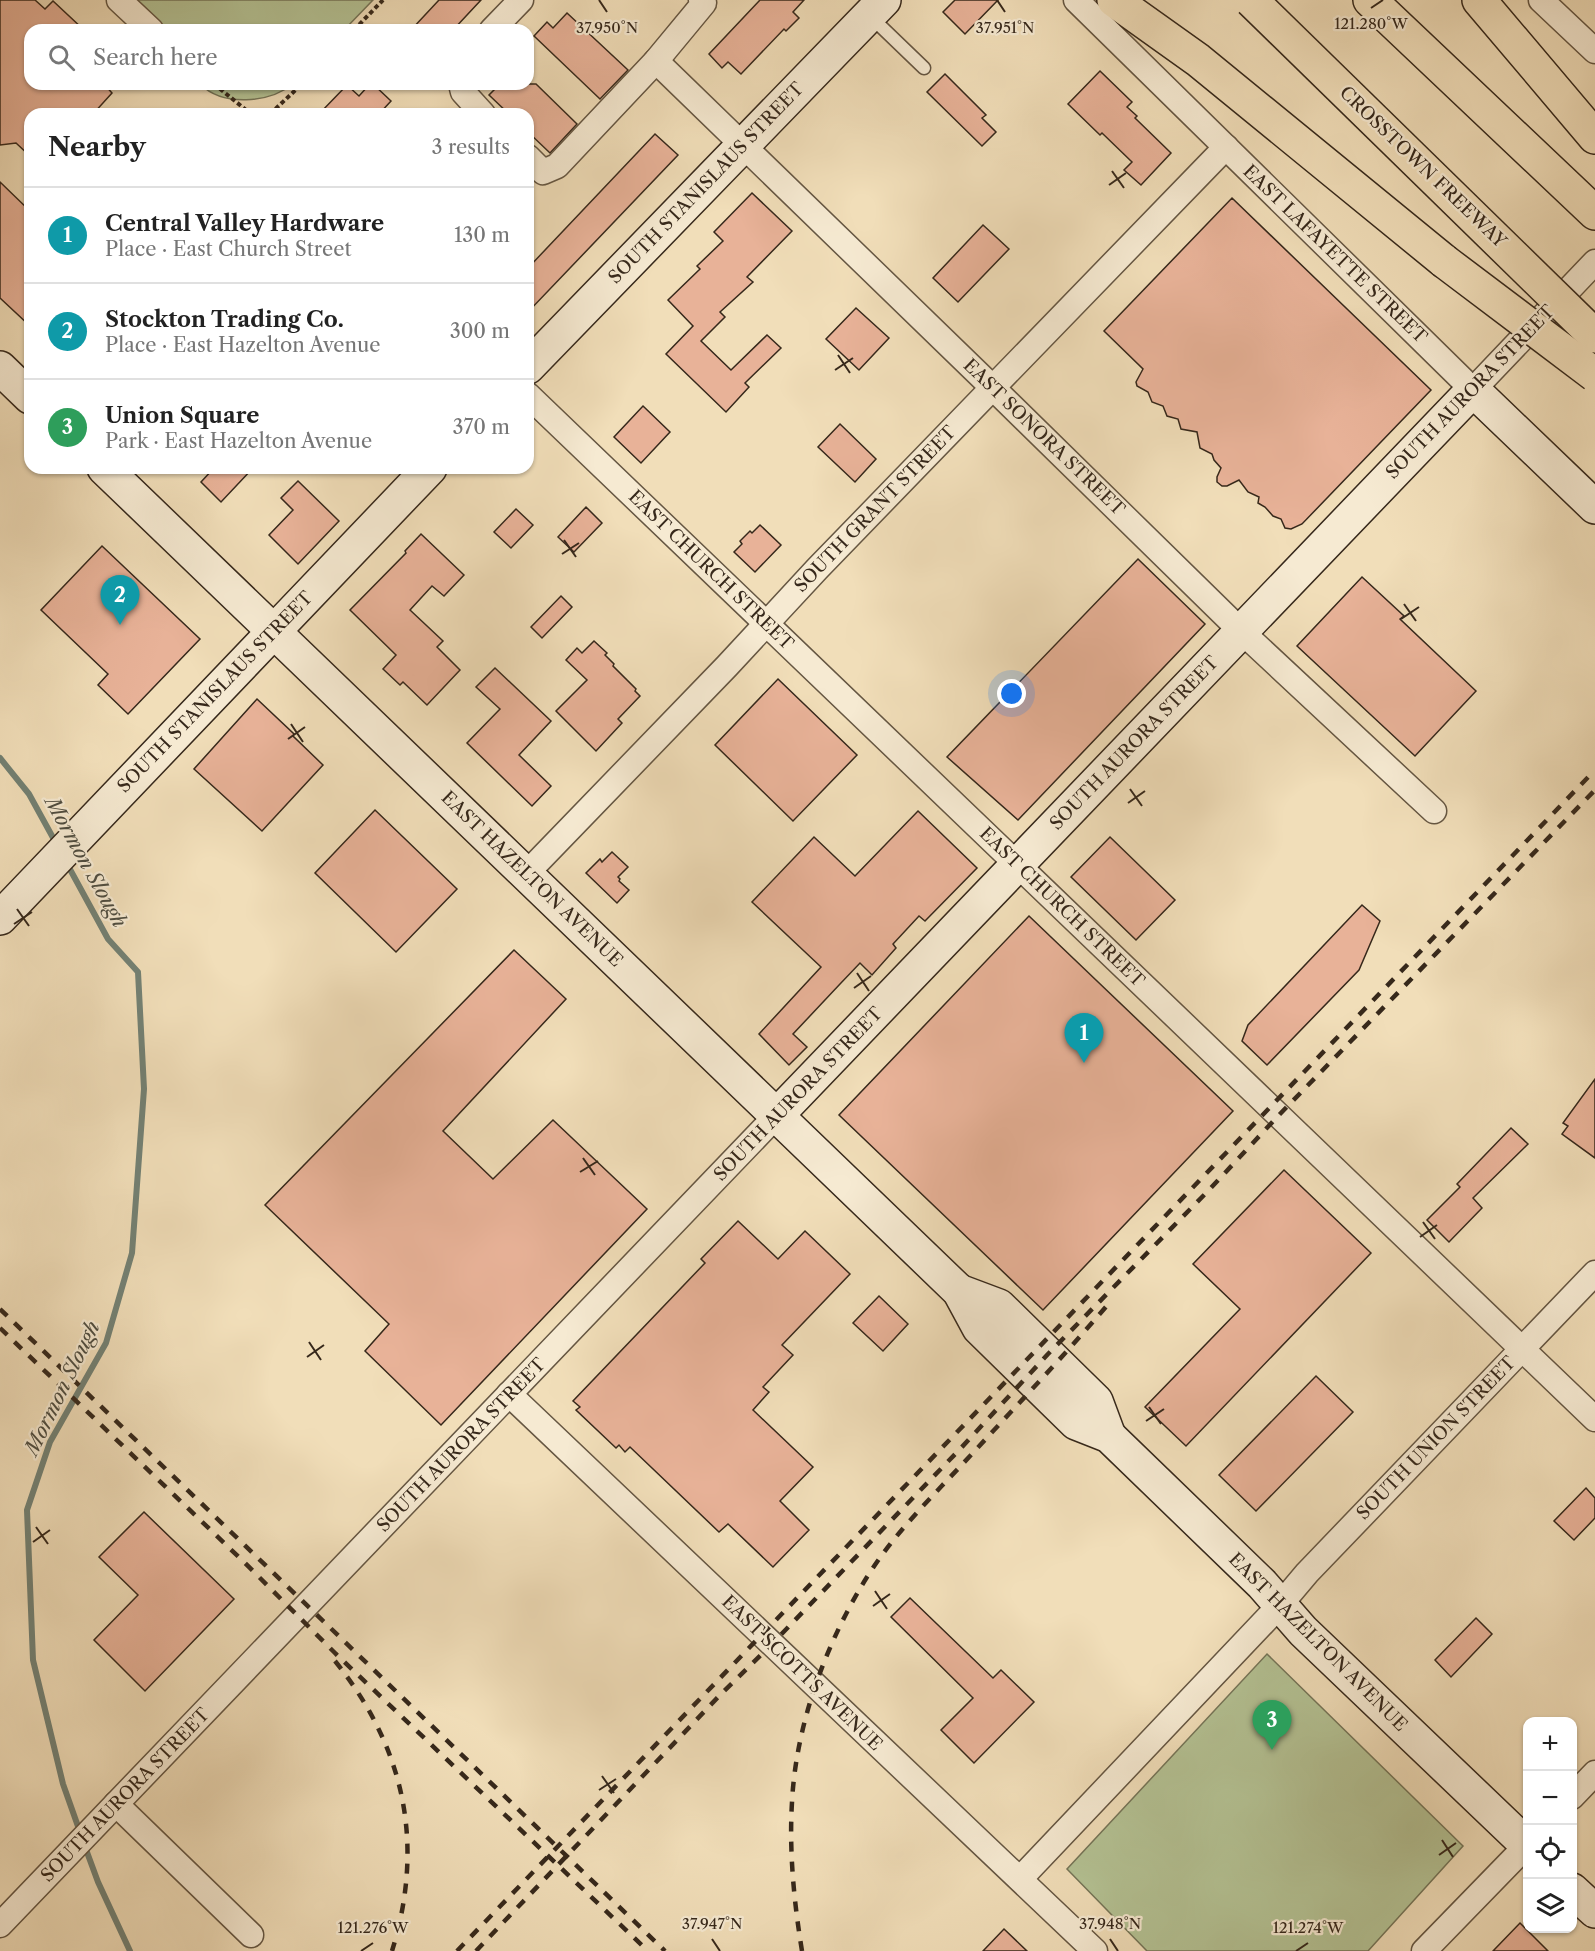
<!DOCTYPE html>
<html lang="en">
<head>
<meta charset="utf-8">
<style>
	:root { --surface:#fff; --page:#f2f2f2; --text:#222; --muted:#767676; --line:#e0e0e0; --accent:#0f766e }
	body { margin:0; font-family:"Libre Caslon Text",serif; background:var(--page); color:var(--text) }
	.controls { position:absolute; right:18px; bottom:18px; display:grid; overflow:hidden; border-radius:12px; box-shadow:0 2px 4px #0004 }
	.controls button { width:54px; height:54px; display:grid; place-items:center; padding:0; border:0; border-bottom:2px solid var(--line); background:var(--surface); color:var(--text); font:30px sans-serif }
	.you { position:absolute; left:1012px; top:694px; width:21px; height:21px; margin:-15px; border:4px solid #fff; border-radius:50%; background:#1a73e8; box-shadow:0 0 0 9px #1a73e833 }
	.badge { display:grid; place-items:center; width:39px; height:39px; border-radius:50%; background:var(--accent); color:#fff; font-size:20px; font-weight:700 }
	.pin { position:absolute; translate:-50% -50px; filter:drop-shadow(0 2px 3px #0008) }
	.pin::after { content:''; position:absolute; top:32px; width:21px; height:18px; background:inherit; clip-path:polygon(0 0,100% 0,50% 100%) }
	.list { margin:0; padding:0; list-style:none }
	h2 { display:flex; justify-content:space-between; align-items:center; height:78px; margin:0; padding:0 24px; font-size:26px }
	h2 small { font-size:20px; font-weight:400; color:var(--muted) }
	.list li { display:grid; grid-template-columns:39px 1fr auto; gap:18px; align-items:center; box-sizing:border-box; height:96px; padding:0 24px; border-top:2px solid var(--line) }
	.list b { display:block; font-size:22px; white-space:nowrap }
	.list p { margin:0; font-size:20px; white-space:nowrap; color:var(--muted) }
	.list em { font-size:20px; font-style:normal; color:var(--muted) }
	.icon { flex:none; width:33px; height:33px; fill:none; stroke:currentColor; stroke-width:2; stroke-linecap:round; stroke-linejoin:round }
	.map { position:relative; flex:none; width:1595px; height:1951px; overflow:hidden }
	.search { position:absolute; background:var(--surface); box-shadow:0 2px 4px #0004; left:24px; top:24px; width:510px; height:66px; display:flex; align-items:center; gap:15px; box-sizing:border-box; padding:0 21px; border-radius:18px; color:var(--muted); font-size:22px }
	.panel { position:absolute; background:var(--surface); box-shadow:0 2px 4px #0004; left:24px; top:108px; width:510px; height:366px; border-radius:18px }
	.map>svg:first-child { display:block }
</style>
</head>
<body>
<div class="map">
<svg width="1595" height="1951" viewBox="0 0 1595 1951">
	<rect width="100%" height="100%" fill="#f1deb9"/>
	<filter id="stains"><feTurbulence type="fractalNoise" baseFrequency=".00333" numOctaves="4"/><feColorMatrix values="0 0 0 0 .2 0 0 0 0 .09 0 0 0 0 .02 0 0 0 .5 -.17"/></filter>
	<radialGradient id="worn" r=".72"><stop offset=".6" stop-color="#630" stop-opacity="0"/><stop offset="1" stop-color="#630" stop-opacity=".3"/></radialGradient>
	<g fill="#b4c294" stroke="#757558" stroke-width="1.5">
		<path d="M114,0h259l-29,30h-200z"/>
		<path d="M200,84h93c-24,19 -70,23 -93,0z"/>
		<path d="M1267,1654l196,192 -95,105h-221l-80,-82z"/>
	</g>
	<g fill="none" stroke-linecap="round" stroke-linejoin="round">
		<g stroke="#738174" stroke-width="6">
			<path d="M0,758l29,36 28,51"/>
			<path d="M66,862l42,77 30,33 6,117 -12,164 -26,90 -56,99 -23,68 6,150 30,124 17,48"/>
			<path d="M84,1844l14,38 32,69"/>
		</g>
	</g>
	<g fill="#e8b298" stroke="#36281b" stroke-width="1.5">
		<path d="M0,0h35l10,9 8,-8 31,29h-54v54h74l8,9 -19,21h-63v42l-14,-13 -16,2z"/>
		<path d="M439,0h42l-28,30h-42z"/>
		<path d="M760,0h44l-11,12 6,6 -13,13 -2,-2 -43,45 -13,-12 -6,6 -13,-14z"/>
		<path d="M955,0h43l-33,34 -22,-22z"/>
		<path d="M567,13l61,57 -28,29 -66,-63 13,-14 6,6z"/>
		<path d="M1100,71l32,31 -5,5 10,9 -2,2 36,35 -30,32 -17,-15 8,-8 -30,-29 -2,2 -32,-31z"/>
		<path d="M945,74l41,41 -4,3 14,14 -14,14 -55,-54z"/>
		<path d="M370,84h3l18,17 -12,13h-60l28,-29 12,11z"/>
		<path d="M500,84h36l41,40 -27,29 -22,-21v-18h-19l-20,-19z"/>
		<path d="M655,134l23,21 -150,157v-44z"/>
		<path d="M0,182l30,29v115l-30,-28z"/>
		<path d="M752,193l40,38 -45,46 6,5 -33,30 5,5 -24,24 30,29 36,-35 14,13 -36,35 4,4 -23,25 -60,-58 27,-28 -25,-26 32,-31 -3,-3 26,-25 -9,-9z"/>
		<path d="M1232,198l199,192 -129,134 -11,5 -6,-1 -4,-9 -8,-3 -8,-9 -7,-4 1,-6 -11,-5 -9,-12 -12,6h-5l-5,-4v-5l4,-9 -7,-8 -2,-6 -12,-6 -3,-16 -16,-3 -3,-10 -11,-3 -4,-10 -11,-4 -4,-10 -11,-6 -1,-4 7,-13 -39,-38z"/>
		<path d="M983,225l26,24 -51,53 -25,-24z"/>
		<path d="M856,308l33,30 -30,32 -33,-31z"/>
		<path d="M643,406l27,26 -29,31 -27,-26z"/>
		<path d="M840,424l36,35 -21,23 -37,-35z"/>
		<path d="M214,468h39l-32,34 -20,-20z"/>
		<path d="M298,481l41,40 -41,43 -29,-29 24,-25 -12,-12z"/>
		<path d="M586,507l16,16 -28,29 -16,-15z"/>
		<path d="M516,509l17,16 -22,23 -17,-16z"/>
		<path d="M760,525l21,20 -26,27 -21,-20 8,-8 -2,-3 10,-10 2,2z"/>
		<path d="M421,534l43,41 -20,21 -12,-10 -22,24 33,31 -6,6 23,23 -33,35 -24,-23 -3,3 -17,-16 13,-14 -46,-45 56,-57 -1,-2z"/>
		<path d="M102,546l98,93 -72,75 -30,-29 10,-11 -67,-64z"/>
		<path d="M1138,559l67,65 -187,196 -71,-63z"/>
		<path d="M1362,577l42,39 -4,3 76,72 -61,65 -118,-110z"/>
		<path d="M561,596l11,11 -30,31 -11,-11z"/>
		<path d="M594,641l13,12 -2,2 9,9 -1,2 23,23 -1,2 5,5 -22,23 4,4 -26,28 -40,-40 31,-31 -21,-20 11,-12 5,5z"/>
		<path d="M495,668l56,53 -32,34 32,31 -19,20 -65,-63 33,-34 -24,-22z"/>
		<path d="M778,679l79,76 -64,66 -78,-76z"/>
		<path d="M257,699l37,35 -1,2 30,29 -61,66 -68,-62z"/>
		<path d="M375,810l82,79 -61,63 -81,-79z"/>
		<path d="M918,811l59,57 -52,53 -6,-5 -26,28 3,4 -24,27 -12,-12 -20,21 -47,50 14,13 -18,18 -30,-31 62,-67 -69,-65 62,-65 41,39z"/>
		<path d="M1110,837l65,63 -39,40 -65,-63z"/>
		<path d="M612,852l16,15 -10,10 2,2 -1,2 10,9 -12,13 -31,-30 14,-14 2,3z"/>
		<path d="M1362,905l18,16 -21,49 -92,95 -25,-24 6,-16z"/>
		<path d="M1029,916l204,195 -190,199 -204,-195z"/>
		<path d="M514,950l52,49 -123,132 50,48 60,-59 94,89 -206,216 -76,-74 24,-27 -124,-119z"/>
		<path d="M1595,1079v79l-33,-24 6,-8 -5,-3z"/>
		<path d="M1511,1128l17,16 -55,54 9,10 -33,34 -22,-22 33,-33 -3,-3z"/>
		<path d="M1284,1170l87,83 -185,193 -41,-39 95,-98 -47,-45z"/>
		<path d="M738,1221l40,38 27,-28 45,43 -68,71 11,10 -30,32 6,5 -16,18 60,57 -33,34 29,29 -36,37 -45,-43 -9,8 -89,-85 -5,5 -6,-7 -3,3 -40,-38 4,-3 -7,-6 132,-138 -4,-4z"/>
		<path d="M879,1296l29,28 -25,27 -30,-28z"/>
		<path d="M1316,1376l37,36 -97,99 -37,-36z"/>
		<path d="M1586,1488l9,10v20l-21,22 -20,-19z"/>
		<path d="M144,1512l90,87 -89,92 -51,-51 44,-45 -39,-38z"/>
		<path d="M910,1598l83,80 8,-8 33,32 -60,61 -33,-33 32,-32 -82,-81z"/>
		<path d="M1476,1618l16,16 -41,43 -16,-17z"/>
		<path d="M1520,1923l28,28h-55z"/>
		<path d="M1004,1929l23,22h-44z"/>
	</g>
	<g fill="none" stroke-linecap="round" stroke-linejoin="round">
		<defs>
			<path id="lane" d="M870,16l54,52"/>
			<g id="street">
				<path d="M119,0l32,30"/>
				<path d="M1076,0l397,390 122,-128"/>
				<path d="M1541,0l54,51"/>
				<path d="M492,30l29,-30"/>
				<path d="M656,61l336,326 249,244 193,180"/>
				<path d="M461,84l2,8 20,22"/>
				<path d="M528,157l15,15 14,-6 99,-105 48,-58 -3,-3"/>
				<path d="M528,395l1067,1024"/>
				<path d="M526,874l201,-208 90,-97 409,-422"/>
				<path d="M509,1394l586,557"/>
				<path d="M1572,1797l23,-24"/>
				<path d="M116,1804l135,131"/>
				<path d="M1020,1879l260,-274 27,-32 288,-300"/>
				<path d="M0,1925l777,-810"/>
				<path d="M1424,1951l104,-107"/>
			</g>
			<g id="secondary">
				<path d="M528,367l356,-367"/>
				<path d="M0,368l30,29"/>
				<path d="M104,468l855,823 20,37 97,95 33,13 153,148 41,47 225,215"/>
				<path d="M0,918l430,-450"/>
				<path d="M777,1115l696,-725 122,117"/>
				<path d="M959,1291l40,15 49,48 48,47 13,35"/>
				<path d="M1572,1890l23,21"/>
			</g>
			<g id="highway">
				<path d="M1114,0l84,60 246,201"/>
				<path d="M1370,0l225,213"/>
				<path d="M1479,0l116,137"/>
			</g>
		</defs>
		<use href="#lane" stroke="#655642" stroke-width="15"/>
		<use href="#street" stroke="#655642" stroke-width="27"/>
		<use href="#secondary" stroke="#36281b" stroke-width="36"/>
		<use href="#highway" stroke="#36281b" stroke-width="36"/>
		<g stroke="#36281b" stroke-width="4" stroke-dasharray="4.5 3" stroke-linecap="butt">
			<path d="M354,30l29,-30"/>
			<path d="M214,84l37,30"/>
			<path d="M270,114l32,-30"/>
		</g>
		<use href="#lane" stroke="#f6ead2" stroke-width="12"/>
		<use href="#street" stroke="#f6ead2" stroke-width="24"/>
		<use href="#secondary" stroke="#f6ead2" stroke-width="33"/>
		<use href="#highway" stroke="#f1deb9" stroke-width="33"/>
		<g stroke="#36281b" stroke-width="4.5" stroke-dasharray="10 10" stroke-linecap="butt">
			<path d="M0,1309l665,642"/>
			<path d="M0,1328l245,235 91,91 312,297"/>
			<path d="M335,1661c70,87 90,183 57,290"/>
			<path d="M457,1951l1138,-1181"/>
			<path d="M476,1951l245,-257 50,-49 190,-197 87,-94 160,-163 71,-76 316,-325"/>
			<path d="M802,1951c-8,-49 -13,-99 -10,-149 4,-78 34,-159 75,-225 28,-45 67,-82 103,-121 47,-51 95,-101 140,-154"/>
		</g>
		<defs>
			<g id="highway-bridge">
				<path d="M1251,0l344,336"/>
				<path d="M1444,261l151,114"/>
			</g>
		</defs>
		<use href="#highway-bridge" stroke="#36281b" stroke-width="36" stroke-linecap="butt"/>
		<use href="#highway-bridge" stroke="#f1deb9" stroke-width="33"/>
	</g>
	<path fill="none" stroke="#36281b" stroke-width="2" d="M599,0l8,12M997,0l8,12M1371,8l12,-8M1112,171l12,17M1109,185l17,-12M838,355l12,18M835,370l18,-12M564,540l12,17M562,554l17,-11M1404,604l12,17M1401,619l18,-12M291,724l12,18M288,739l17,-12M1130,789l12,17M1128,803l17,-12M17,909l12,17M14,924l18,-12M857,973l12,18M854,988l17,-12M583,1158l12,17M580,1172l18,-11M1423,1222l12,17M1420,1237l17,-12M309,1342l12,18M307,1357l17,-12M1149,1407l12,17M1146,1421l18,-12M36,1527l12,17M33,1542l17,-12M875,1591l12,18M873,1606l17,-12M602,1776l12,17M599,1790l17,-11M1442,1840l11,17M1439,1855l17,-12M712,1939l8,12M1110,1939l8,12M361,1951l12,-8M1296,1951l12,-8"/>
	<g text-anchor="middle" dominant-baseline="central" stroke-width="4.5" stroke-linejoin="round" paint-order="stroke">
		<g font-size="18" fill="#36281b" stroke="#f6ead2">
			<text transform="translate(1423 167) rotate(44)">CROSSTOWN FREEWAY</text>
			<text transform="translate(706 183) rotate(-46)">SOUTH STANISLAUS STREET</text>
			<text transform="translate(1335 254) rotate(44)">EAST LAFAYETTE STREET</text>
			<text transform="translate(1470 392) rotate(-46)">SOUTH AURORA STREET</text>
			<text transform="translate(1044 437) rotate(44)">EAST SONORA STREET</text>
			<text transform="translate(875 509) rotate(-46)">SOUTH GRANT STREET</text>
			<text transform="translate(711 570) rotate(44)">EAST CHURCH STREET</text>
			<text transform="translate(215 692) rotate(-46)">SOUTH STANISLAUS STREET</text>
			<text transform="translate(1134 743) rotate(-46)">SOUTH AURORA STREET</text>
			<text transform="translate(532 879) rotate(44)">EAST HAZELTON AVENUE</text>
			<text transform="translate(1062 907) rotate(44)">EAST CHURCH STREET</text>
			<text transform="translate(798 1094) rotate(-46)">SOUTH AURORA STREET</text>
			<text transform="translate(1436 1438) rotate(-46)">SOUTH UNION STREET</text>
			<text transform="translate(461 1445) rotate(-46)">SOUTH AURORA STREET</text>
			<text transform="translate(1318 1642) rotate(45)">EAST HAZELTON AVENUE</text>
			<text transform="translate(802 1673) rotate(44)">EAST SCOTTS AVENUE</text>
			<text transform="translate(125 1795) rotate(-46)">SOUTH AURORA STREET</text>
		</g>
		<g font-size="20" font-style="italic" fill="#4f4d40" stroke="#f6ead2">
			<text transform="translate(86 862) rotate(61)">Mormon Slough</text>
			<text transform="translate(62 1388) rotate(-64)">Mormon Slough</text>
		</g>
	</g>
	<g font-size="15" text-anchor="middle" fill="#36281b" stroke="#f6ead2" stroke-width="4.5" stroke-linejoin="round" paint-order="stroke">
		<text x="1371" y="29">121.280°W</text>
		<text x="607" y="33">37.950°N</text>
		<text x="1005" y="33">37.951°N</text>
		<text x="712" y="1929">37.947°N</text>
		<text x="1110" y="1929">37.948°N</text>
		<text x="373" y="1933">121.276°W</text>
		<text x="1308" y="1933">121.274°W</text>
	</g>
	<rect width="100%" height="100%" filter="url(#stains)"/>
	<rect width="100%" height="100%" fill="url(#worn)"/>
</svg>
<div class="controls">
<button>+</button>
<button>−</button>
<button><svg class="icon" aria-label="locate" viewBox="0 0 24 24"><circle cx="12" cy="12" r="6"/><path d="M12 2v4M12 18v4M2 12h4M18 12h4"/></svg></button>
<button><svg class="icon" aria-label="layers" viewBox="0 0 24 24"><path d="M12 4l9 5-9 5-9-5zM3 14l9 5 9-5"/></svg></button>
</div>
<div class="you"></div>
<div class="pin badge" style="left:1084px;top:1063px;background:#0f9aa8">1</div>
<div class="pin badge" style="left:120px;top:625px;background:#0f9aa8">2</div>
<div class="pin badge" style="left:1272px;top:1750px;background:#2e9e5b">3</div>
<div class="search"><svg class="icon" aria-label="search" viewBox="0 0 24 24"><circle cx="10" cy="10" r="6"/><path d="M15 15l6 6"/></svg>Search here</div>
<section class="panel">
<h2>Nearby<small>3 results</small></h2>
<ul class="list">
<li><span class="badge" style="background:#0f9aa8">1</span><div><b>Central Valley Hardware</b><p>Place · East Church Street</p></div><em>130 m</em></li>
<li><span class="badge" style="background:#0f9aa8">2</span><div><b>Stockton Trading Co.</b><p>Place · East Hazelton Avenue</p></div><em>300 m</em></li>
<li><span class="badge" style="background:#2e9e5b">3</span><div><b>Union Square</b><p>Park · East Hazelton Avenue</p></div><em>370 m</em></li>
</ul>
</section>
</div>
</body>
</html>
